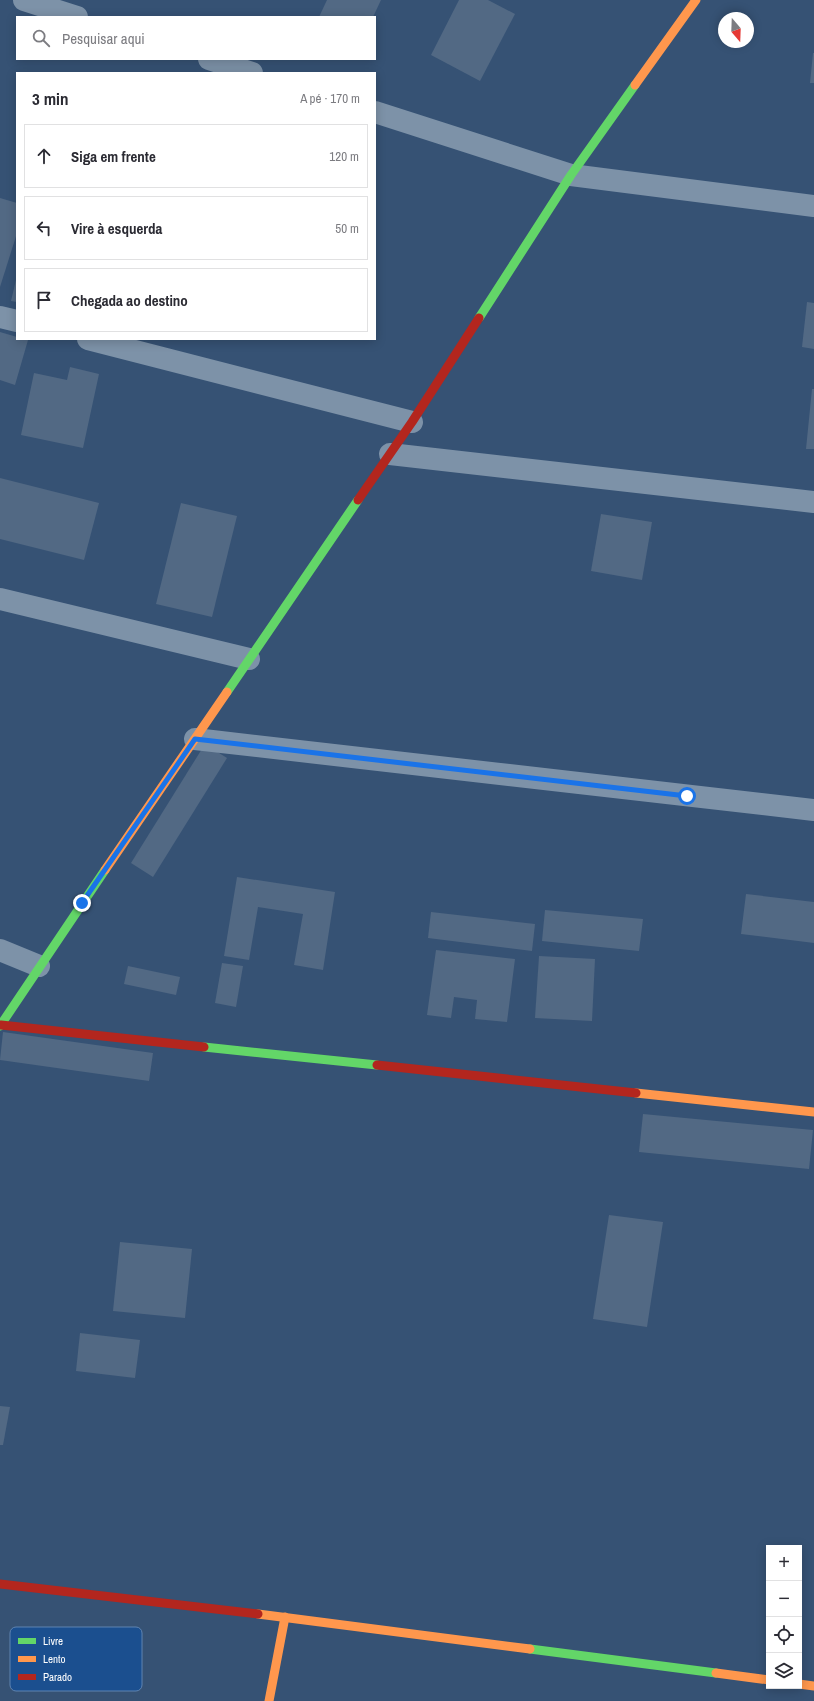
<!DOCTYPE html>
<html lang="pt">
<head>
<meta charset="utf-8">
<style>
	:root { --surface:#fff; --page:#f2f2f3; --text:#2b2b33; --muted:#7c7c81; --line:#e1e1e2 }
	body { margin:0; font-family:"Archivo Narrow",sans-serif; background:var(--page); color:var(--text) }
	.controls { position:absolute; right:12px; bottom:12px; display:grid; overflow:hidden; border-radius:0px; box-shadow:0 2px 10px #0003 }
	.controls button { width:36px; height:36px; display:grid; place-items:center; padding:0; border:0; border-bottom:1px solid var(--line); background:var(--surface); color:var(--text); font:20px sans-serif }
	.compass { position:absolute; left:718px; top:12px; width:36px; height:36px; border-radius:50%; background:var(--surface); box-shadow:0 2px 10px #0003; rotate:161deg }
	.stop { position:absolute; width:12px; height:12px; margin:-9px; border:3px solid #1a73e8; border-radius:50%; background:#fff }
	.stop.end { background:#1a73e8; border-color:#fff; box-shadow:0 1px 4px #0008 }
	.list { margin:0; padding:0; list-style:none }
	h2 { display:flex; justify-content:space-between; align-items:center; height:52px; margin:0; padding:0 16px; font-size:17px }
	h2 small { font-size:13px; font-weight:400; color:var(--muted) }
	.list li { display:grid; grid-template-columns:26px 1fr auto; gap:12px; align-items:center; box-sizing:border-box; height:64px; margin:0 8px 8px; padding:0 8px; border:1px solid var(--line); border-radius:0px }
	.list b { display:block; font-size:15px; white-space:nowrap }
	.list em { font-size:13px; font-style:normal; color:var(--muted) }
	.icon { flex:none; width:22px; height:22px; fill:none; stroke:currentColor; stroke-width:2; stroke-linecap:round; stroke-linejoin:round }
	.map { position:relative; flex:none; width:814px; height:1701px; overflow:hidden }
	.search { position:absolute; background:var(--surface); box-shadow:0 2px 10px #0003; left:16px; top:16px; width:360px; height:44px; display:flex; align-items:center; gap:10px; box-sizing:border-box; padding:0 14px; border-radius:0px; color:var(--muted); font-size:15px }
	.panel { position:absolute; background:var(--surface); box-shadow:0 2px 10px #0003; left:16px; top:72px; width:360px; height:268px; border-radius:0px }
	.map>svg:first-child { display:block }
</style>
</head>
<body>
<div class="map">
<svg width="814" height="1701" viewBox="0 0 814 1701">
	<rect width="100%" height="100%" fill="#365274"/>
	<g fill="#526984">
		<path d="M327,0h54l-8,17h-54z"/>
		<path d="M459,0h29l27,14 -35,67 -49,-26z"/>
		<path d="M813,53h1v30h-4z"/>
		<path d="M0,198l17,5v30l-17,54z"/>
		<path d="M16,280h1v22l-6,-1z"/>
		<path d="M807,302l7,1v46l-12,-2z"/>
		<path d="M0,332l17,5v2l11,1 -13,45 -15,-5z"/>
		<path d="M70,367l29,7 -16,74 -62,-13 13,-62 33,7z"/>
		<path d="M812,389h2v60h-8z"/>
		<path d="M0,478l99,25 -15,57 -84,-21z"/>
		<path d="M181,503l56,13 -25,101 -56,-13z"/>
		<path d="M601,514l51,8 -10,58 -51,-9z"/>
		<path d="M205,744l22,14 -74,119 -22,-14z"/>
		<path d="M237,877l98,15 -12,78 -29,-5 9,-51 -45,-7 -9,53 -25,-4z"/>
		<path d="M746,894l68,8v41l-73,-9z"/>
		<path d="M545,910l98,9 -4,32 -97,-10z"/>
		<path d="M431,912l104,12 -3,27 -104,-13z"/>
		<path d="M436,950l79,9 -8,63 -32,-3 2,-19 -23,-3 -3,21 -24,-3z"/>
		<path d="M539,956l56,3 -3,62 -57,-3z"/>
		<path d="M222,963l21,3 -7,41 -21,-4z"/>
		<path d="M128,966l52,11 -4,18 -52,-11z"/>
		<path d="M3,1032l150,21 -4,28 -149,-21z"/>
		<path d="M643,1114l170,16 -4,39 -170,-17z"/>
		<path d="M609,1215l54,7 -16,105 -54,-8z"/>
		<path d="M120,1242l72,7 -7,69 -72,-7z"/>
		<path d="M80,1333l60,7 -5,38 -59,-7z"/>
		<path d="M0,1406l10,1 -7,38h-3z"/>
	</g>
	<g fill="none" stroke-linecap="round" stroke-linejoin="round">
		<g stroke="#7d92a8" stroke-width="22">
			<path d="M24,0l53,17"/>
			<path d="M209,59l43,14"/>
			<path d="M375,112l196,63 243,31"/>
			<path d="M0,317l17,4"/>
			<path d="M88,339l324,83"/>
			<path d="M390,454l424,48"/>
			<path d="M0,599l249,60"/>
			<path d="M195,739l619,71"/>
			<path d="M0,950l39,16"/>
		</g>
		<g stroke="#63d668" stroke-width="9">
			<path d="M479,318l92,-143 64,-90"/>
			<path d="M227,692l131,-192"/>
			<path d="M0,1026l105,-156"/>
			<path d="M204,1047l173,18"/>
			<path d="M530,1649l186,24"/>
		</g>
		<g stroke="#ff974d" stroke-width="9">
			<path d="M635,85l61,-85"/>
			<path d="M105,870l122,-178"/>
			<path d="M636,1093l178,19"/>
			<path d="M258,1614l272,35"/>
			<path d="M716,1673l53,7"/>
			<path d="M799,1684l15,2"/>
			<path d="M269,1701l16,-84"/>
		</g>
		<g stroke="#b3261e" stroke-width="9">
			<path d="M358,500l54,-78 67,-104"/>
			<path d="M1,1025l203,22"/>
			<path d="M377,1065l259,28"/>
			<path d="M0,1584l258,30"/>
		</g>
	</g>
	<g fill="none" stroke-linecap="round" stroke-linejoin="round">
		<path stroke="#1a73e8" stroke-width="5" d="M82,903l113,-164 492,57"/>
	</g>
	<rect x="10" y="1627" width="132" height="64" rx="6" fill="#1b4f8f" stroke="#5f84b1" stroke-width="1"/>
	<rect x="18" y="1638" width="18" height="6" fill="#63d668"/>
	<rect x="18" y="1656" width="18" height="6" fill="#ff974d"/>
	<rect x="18" y="1674" width="18" height="6" fill="#b3261e"/>
	<g font-size="11" fill="#fff">
		<text x="43" y="1645">Livre</text>
		<text x="43" y="1663">Lento</text>
		<text x="43" y="1681">Parado</text>
	</g>
</svg>
<div class="controls">
<button>+</button>
<button>−</button>
<button><svg class="icon" aria-label="locate" viewBox="0 0 24 24"><circle cx="12" cy="12" r="6"/><path d="M12 2v4M12 18v4M2 12h4M18 12h4"/></svg></button>
<button><svg class="icon" aria-label="layers" viewBox="0 0 24 24"><path d="M12 4l9 5-9 5-9-5zM3 14l9 5 9-5"/></svg></button>
</div>
<svg class="compass" viewBox="-18 -18 36 36"><path d="M0-13l5 13h-10z" fill="#e53935"/><path d="M0 13l5-13h-10z" fill="#7c7c81"/></svg>
<div class="stop" style="left:687px;top:796px"></div>
<div class="stop end" style="left:82px;top:903px"></div>
<div class="search"><svg class="icon" aria-label="search" viewBox="0 0 24 24"><circle cx="10" cy="10" r="6"/><path d="M15 15l6 6"/></svg>Pesquisar aqui</div>
<section class="panel">
<h2>3 min<small>A pé · 170 m</small></h2>
<ul class="list">
<li><svg class="icon" aria-label="ahead" viewBox="0 0 24 24"><path d="M12 20V5M6 11l6-6 6 6"/></svg><div><b>Siga em frente</b></div><em>120 m</em></li>
<li><svg class="icon" aria-label="left" viewBox="0 0 24 24"><path d="M17 20v-9H6M10 6l-5 5 5 5"/></svg><div><b>Vire à esquerda</b></div><em>50 m</em></li>
<li><svg class="icon" aria-label="arrive" viewBox="0 0 24 24"><path d="M6 21V4h12l-3 4 3 4H6"/></svg><div><b>Chegada ao destino</b></div></li>
</ul>
</section>
</div>
</body>
</html>
